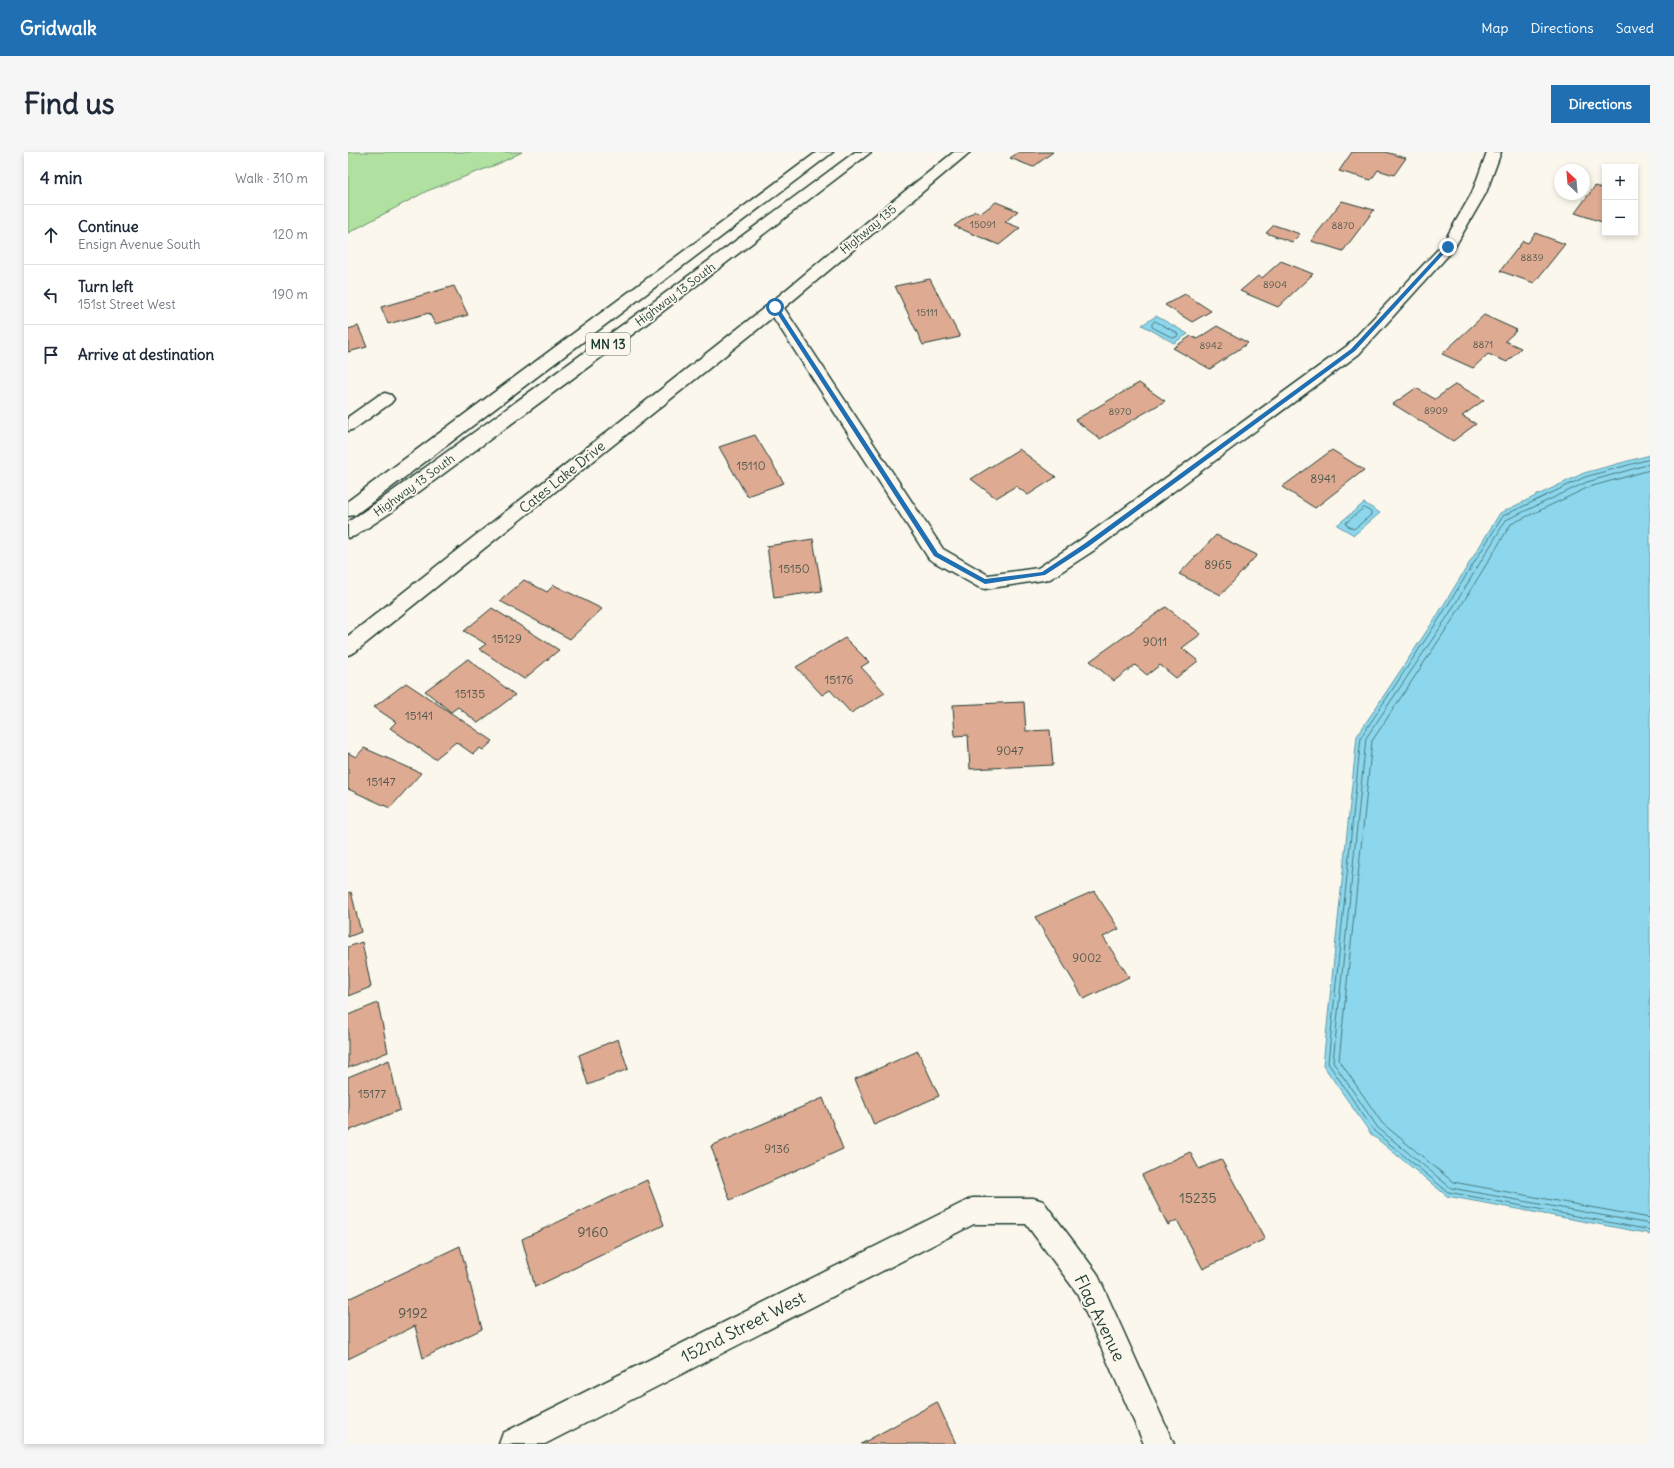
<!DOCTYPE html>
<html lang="en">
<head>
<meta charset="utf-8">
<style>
	:root { --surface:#fff; --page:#f6f6f7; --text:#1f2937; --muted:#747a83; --line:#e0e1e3; --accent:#1f6fb2 }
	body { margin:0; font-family:Delius,sans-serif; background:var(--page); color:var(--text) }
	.controls { position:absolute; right:12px; top:12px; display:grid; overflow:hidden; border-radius:0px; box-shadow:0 2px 6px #0003 }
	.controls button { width:36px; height:36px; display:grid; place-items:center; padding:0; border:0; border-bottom:1px solid var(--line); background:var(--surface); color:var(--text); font:20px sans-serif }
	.compass { position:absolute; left:1206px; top:12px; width:36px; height:36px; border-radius:50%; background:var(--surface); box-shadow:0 2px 6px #0003; rotate:334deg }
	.stop { position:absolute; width:12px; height:12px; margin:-9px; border:3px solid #1f6fb2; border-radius:50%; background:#fff }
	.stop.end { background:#1f6fb2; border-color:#fff; box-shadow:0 1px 4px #0008 }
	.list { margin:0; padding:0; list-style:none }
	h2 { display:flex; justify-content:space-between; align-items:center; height:52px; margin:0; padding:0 16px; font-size:17px }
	h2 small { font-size:13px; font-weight:400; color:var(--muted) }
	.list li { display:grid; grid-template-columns:26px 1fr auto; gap:12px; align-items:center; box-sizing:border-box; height:60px; padding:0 16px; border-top:1px solid var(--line) }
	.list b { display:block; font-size:15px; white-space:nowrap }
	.list p { margin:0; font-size:13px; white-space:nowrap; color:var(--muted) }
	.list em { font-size:13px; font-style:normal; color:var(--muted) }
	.icon { flex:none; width:22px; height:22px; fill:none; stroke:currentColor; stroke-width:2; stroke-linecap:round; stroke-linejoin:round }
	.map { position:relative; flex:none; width:1302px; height:1292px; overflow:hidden; border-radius:0px }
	header { display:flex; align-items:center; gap:24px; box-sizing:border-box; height:56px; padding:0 20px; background:var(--accent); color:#fff }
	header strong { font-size:19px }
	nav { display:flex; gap:22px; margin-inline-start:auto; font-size:14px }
	.intro { display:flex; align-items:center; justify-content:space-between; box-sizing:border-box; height:96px; padding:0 24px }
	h1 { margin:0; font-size:28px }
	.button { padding:10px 18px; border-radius:0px; background:var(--accent); color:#fff; font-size:14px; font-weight:700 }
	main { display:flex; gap:24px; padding:0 24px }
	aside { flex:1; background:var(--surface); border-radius:0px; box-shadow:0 2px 6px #0003 }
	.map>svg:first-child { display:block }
</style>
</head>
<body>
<header>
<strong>Gridwalk</strong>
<nav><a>Map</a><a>Directions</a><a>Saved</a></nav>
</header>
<div class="intro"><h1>Find us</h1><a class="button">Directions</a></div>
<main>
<aside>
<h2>4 min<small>Walk · 310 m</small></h2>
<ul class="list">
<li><svg class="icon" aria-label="ahead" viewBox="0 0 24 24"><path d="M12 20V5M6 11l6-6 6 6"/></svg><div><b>Continue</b><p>Ensign Avenue South</p></div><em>120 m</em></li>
<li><svg class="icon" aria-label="left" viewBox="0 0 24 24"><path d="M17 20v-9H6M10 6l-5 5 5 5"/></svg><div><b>Turn left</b><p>151st Street West</p></div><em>190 m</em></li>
<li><svg class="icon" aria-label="arrive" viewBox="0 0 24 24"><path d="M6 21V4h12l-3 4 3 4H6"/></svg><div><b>Arrive at destination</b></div></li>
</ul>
</aside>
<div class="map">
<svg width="1302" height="1292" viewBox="0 0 1302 1292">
	<rect width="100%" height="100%" fill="#fbf7ec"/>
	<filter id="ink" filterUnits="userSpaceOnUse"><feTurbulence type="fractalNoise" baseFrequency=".025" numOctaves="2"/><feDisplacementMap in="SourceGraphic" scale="8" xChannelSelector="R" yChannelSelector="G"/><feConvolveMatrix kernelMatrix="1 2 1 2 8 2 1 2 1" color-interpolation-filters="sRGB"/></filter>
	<g filter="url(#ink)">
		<path fill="#b0e1a1" stroke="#688f6a" d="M0,0h174l-24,12 -71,27 -79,42z"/>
		<g fill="#8cd7ed" stroke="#6099a3">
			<path d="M808,164l32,18 -14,9 -32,-18z"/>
			<path d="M1302,303v780l-4,-2 -199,-37 -76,-62 -48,-69 34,-329 81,-122 62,-101 84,-40z"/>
			<path d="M1016,351l16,10 -26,22 -17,-10z"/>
		</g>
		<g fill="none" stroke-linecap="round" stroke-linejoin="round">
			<g stroke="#4b7b7e" stroke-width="1">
				<path d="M807,169l22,12 1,3 -5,2 -21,-11v-3z"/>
				<path d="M1302,307l-65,18 -82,39 -62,100 -80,121 -33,326 46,68 74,61 202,38"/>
				<path d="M1302,312l-63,18 -81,38 -60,99 -80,119 -33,324 45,66 73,60 199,36"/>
				<path d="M1302,318l-61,17 -78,37 -60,98 -79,119 -33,319 43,63 71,59 197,36"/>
				<path d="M1016,356l7,4v3l-17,14 -8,-4v-2z"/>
			</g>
		</g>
		<g fill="#deaa92" stroke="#1f3d34">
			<path d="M671,0h34l-20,15 -23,-9z"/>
			<path d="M1004,0h33l21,6 -12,17 -16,-5 -7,10 -32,-9z"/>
			<path d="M1247,34l10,3v34l-30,-10z"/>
			<path d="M994,49l32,9 -31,41 -32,-10z"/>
			<path d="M648,50l22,9 -13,11 15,6 -21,17 -45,-19 21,-15 6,2z"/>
			<path d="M926,73l26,9 -8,8 -26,-9z"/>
			<path d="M1187,81l30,11 -31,39 -34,-12 23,-30 5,2z"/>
			<path d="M933,109l32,13 -35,33 -38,-16 18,-15 4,2z"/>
			<path d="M582,127l30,58 -37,8 -28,-59z"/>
			<path d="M106,134l14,29 -33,9 -6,-11 -41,11 -7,-17z"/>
			<path d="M837,142l26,17 -19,11 -27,-17z"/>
			<path d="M1136,163l33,15 -12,11 16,7 -14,14 -19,-8 -15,14 -31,-14z"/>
			<path d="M10,174l9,21 -19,5v-23z"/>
			<path d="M869,174l31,17 -38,26 -37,-21 18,-12 6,3z"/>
			<path d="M791,231l26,18 -65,38 -25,-19z"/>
			<path d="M1108,232l28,16 -22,16 14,8 -23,17 -60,-37 23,-16 19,11z"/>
			<path d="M407,283l29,48 -37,13 -28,-49z"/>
			<path d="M671,297l37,28 -28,18 -12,-9 -20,12 -25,-19z"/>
			<path d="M984,298l32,20 -49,38 -33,-21z"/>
			<path d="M868,383l41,20 -36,40 -42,-21z"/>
			<path d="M465,387l9,52 -48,7 -7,-52z"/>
			<path d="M176,428l23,12 7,-7 48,24 -32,30 -70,-38z"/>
			<path d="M818,455l35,27 -19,14 16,13 -22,17 -16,-13 -13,10 -12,-10 -21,16 -24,-20z"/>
			<path d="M144,456l67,42 -35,29 -45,-30 7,-5 -22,-13z"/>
			<path d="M497,486l24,24 -8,5 24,26 -34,20 -21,-23 -8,5 -26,-28z"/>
			<path d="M120,507l47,36 -37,28 -20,-16 -7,5 -26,-21z"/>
			<path d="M58,531l87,58 -10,9 -3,-2 -7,6 -17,-12 -21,17 -45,-31 6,-6 -22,-15z"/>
			<path d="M676,550l2,29 24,-1 3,35 -83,4 -2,-34 -13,1 -2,-31z"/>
			<path d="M16,596l57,25 -31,35 -42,-19v-36l8,4z"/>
			<path d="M746,739l25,38 -16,8 26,40 -45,22 -49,-82z"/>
			<path d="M3,740l10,40 -13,5v-44z"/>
			<path d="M14,790l9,45 -23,9v-49z"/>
			<path d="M30,851l10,49 -40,16v-53z"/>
			<path d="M270,887l10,30 -40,16 -9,-30z"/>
			<path d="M570,899l21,45 -65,29 -19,-46z"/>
			<path d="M41,908l11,50 -52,21v-54z"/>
			<path d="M475,946l20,51 -113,51 -19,-54z"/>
			<path d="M842,1000l9,17 22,-10 44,80 -62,30 -26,-49 -9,5 -26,-50z"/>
			<path d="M299,1028l17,45 -129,62 -13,-48z"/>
			<path d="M112,1094l22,83 -59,29 -8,-32 -67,33v-60z"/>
			<path d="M589,1250l19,42h-95z"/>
		</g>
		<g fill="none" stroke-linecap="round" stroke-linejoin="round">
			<defs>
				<g id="minor">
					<path d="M606,0h16l-186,156 159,241 45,26 50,-7 41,-27 268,-195 95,-101 30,-52 15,-41h14l-15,41 -33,57 -94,104 -266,197 -43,28 -65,10 -7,-2 -49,-28 -156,-242 -418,335 -7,3v-19l421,-332 116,-97z"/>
					<path d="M37,241l6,2 3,4 -3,4 -37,26 -6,2v-14l31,-22z"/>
					<path d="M624,1046h61l10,3 54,72 77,171h-30l-67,-151 -51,-69h-52l-429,220h-46l4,-11z"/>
				</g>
				<g id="major">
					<path d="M469,0h16l-478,363 -7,1v-15z"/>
					<path d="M507,0h16l-230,176 -248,183 -38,25 -7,2v-16l31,-21 250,-181z"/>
				</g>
			</defs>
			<use href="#minor" stroke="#1f3d34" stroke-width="3"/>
			<use href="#major" stroke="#1f3d34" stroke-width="3"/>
			<use href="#minor" fill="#fbf7ec" fill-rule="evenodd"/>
			<use href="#major" fill="#fbf7ec" fill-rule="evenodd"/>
		</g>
	</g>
	<path fill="#1f6fb2" d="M1098,94l4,1 -95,104 -267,196 -43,28 -60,9 -51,-28 -161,-249 2,-2 3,2 160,246 47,26 57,-7 42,-28 267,-195z"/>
	<g text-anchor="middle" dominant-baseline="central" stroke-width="3.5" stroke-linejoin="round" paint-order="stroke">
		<g font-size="10" fill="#4f584c">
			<text x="635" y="72">15091</text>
			<text x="995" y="73">8870</text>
			<text x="1184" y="105">8839</text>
			<text x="927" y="132">8904</text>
			<text x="579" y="160">15111</text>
			<text x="1135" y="192">8871</text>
			<text x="863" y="193">8942</text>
			<text x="1088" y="258">8909</text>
			<text x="772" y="259">8970</text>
		</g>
		<g font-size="12" fill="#1f3d34" stroke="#fbf7ec">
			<text transform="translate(520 77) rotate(-40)">Highway 135</text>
			<text transform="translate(327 142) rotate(-37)">Highway 13 South</text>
			<text transform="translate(66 333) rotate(-36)">Highway 13 South</text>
		</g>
		<g font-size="12" fill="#4f584c">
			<text x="403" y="313">15110</text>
			<text x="975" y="326">8941</text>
			<text x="870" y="412">8965</text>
			<text x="446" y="416">15150</text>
			<text x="159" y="486">15129</text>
			<text x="807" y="489">9011</text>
			<text x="491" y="527">15176</text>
			<text x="122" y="541">15135</text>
			<text x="71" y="563">15141</text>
			<text x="662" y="598">9047</text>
			<text x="33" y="629">15147</text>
			<text x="739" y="805">9002</text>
			<text x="24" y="941">15177</text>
			<text x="429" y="996">9136</text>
		</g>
		<rect fill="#fbf7ec" stroke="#61756b" stroke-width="1" x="238" y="181" width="44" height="22" rx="3"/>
		<g font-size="13" font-weight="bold" fill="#1f3d34">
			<text x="260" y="192">MN 13</text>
		</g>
		<g font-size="14" fill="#1f3d34" stroke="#fbf7ec">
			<text transform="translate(214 325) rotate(-39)">Cates Lake Drive</text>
		</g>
		<g font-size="14" fill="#4f584c">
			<text x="850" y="1046">15235</text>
			<text x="245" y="1080">9160</text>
			<text x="65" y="1161">9192</text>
		</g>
		<g font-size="17" fill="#1f3d34" stroke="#fbf7ec">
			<text transform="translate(752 1166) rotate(64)">Flag Avenue</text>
			<text transform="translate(395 1175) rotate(-27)">152nd Street West</text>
		</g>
	</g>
</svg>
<div class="controls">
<button>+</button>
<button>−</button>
</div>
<svg class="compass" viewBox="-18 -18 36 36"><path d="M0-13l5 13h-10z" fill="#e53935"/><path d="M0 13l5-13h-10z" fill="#747a83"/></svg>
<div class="stop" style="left:427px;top:155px"></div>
<div class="stop end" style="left:1100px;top:95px"></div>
</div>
</main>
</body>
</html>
